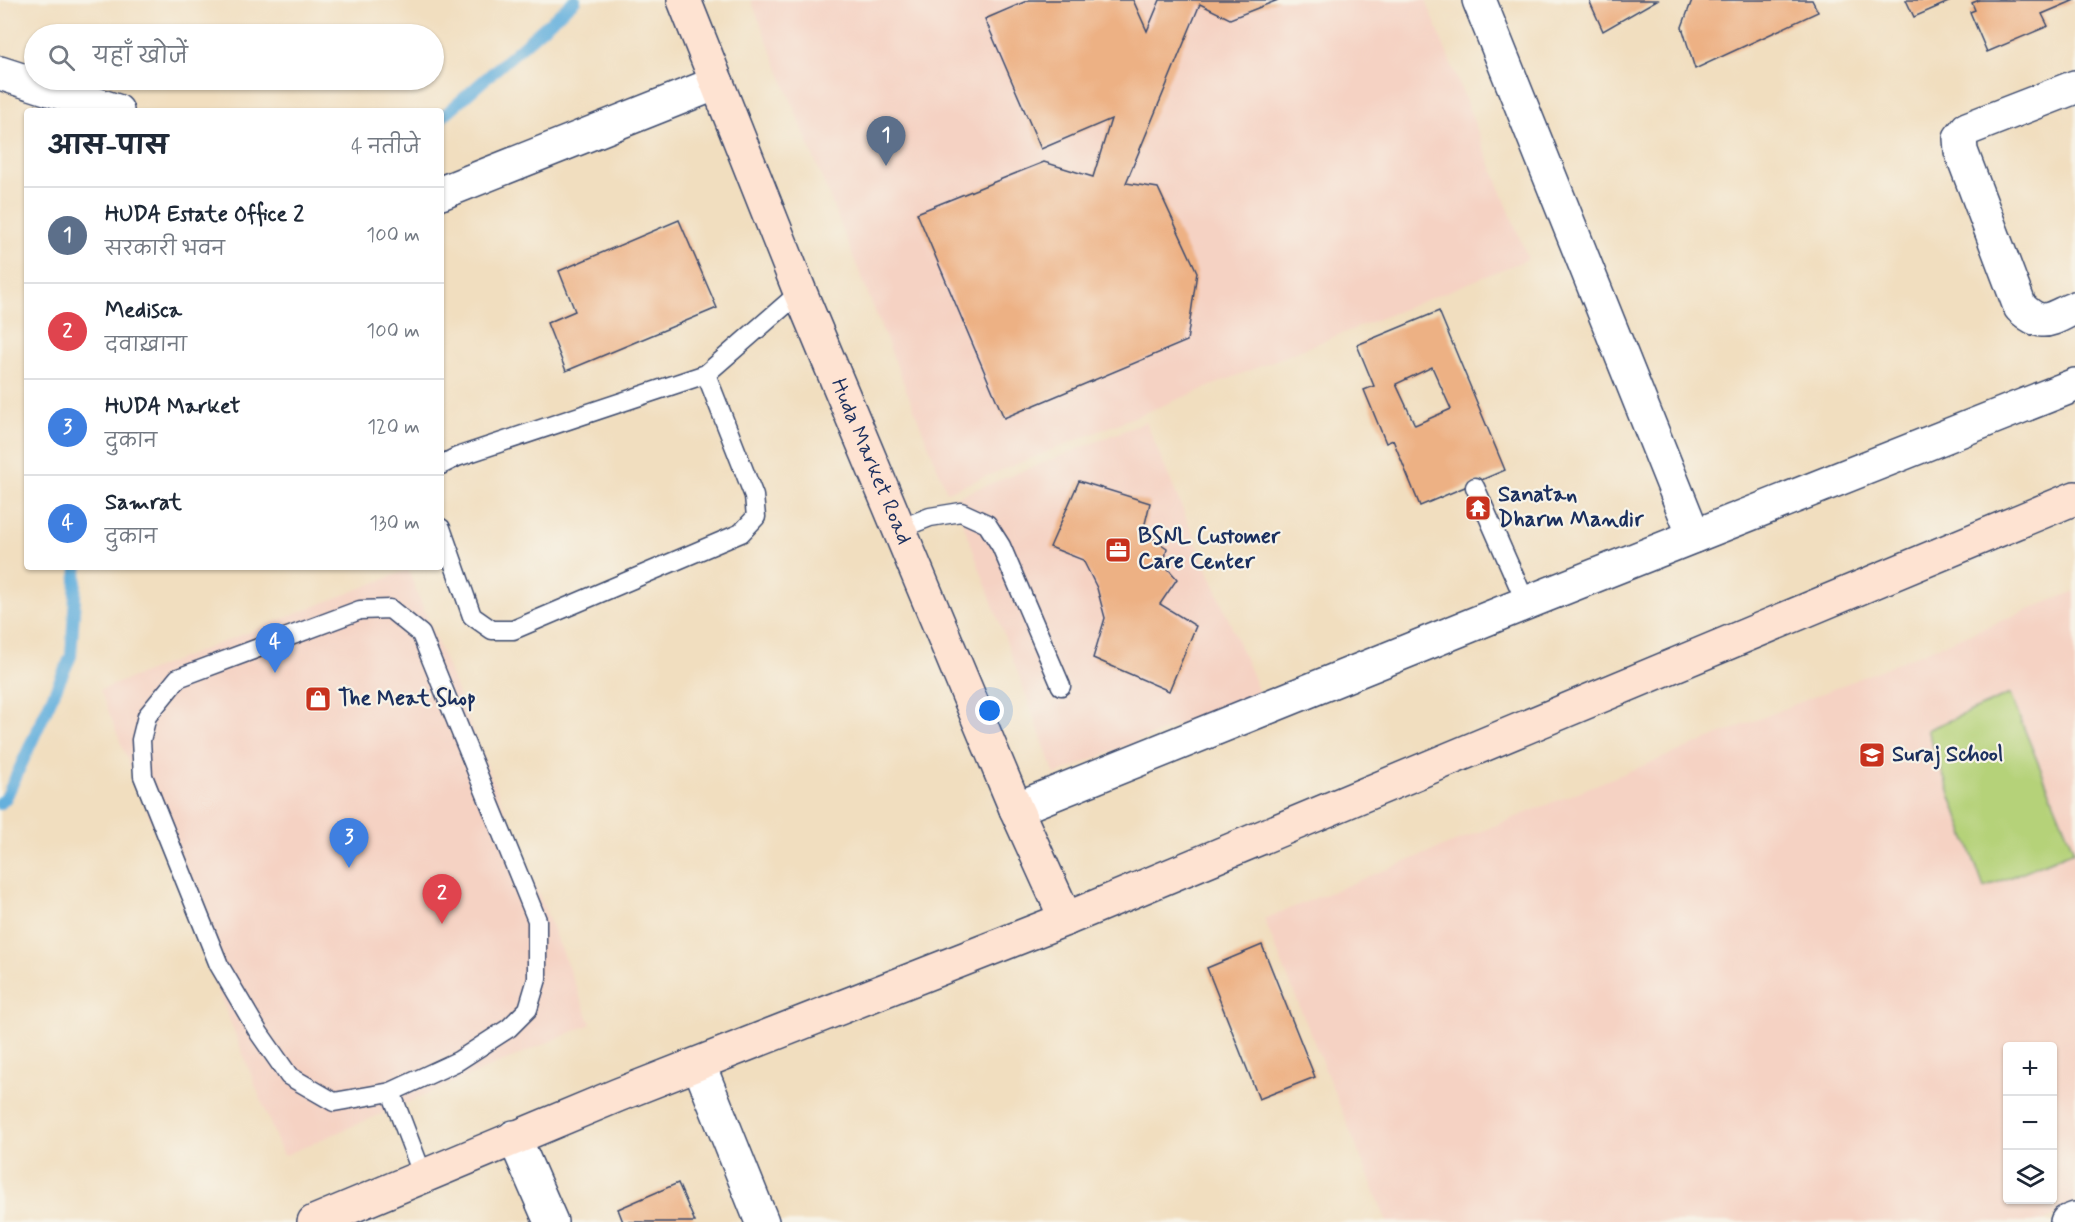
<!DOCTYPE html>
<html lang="hi">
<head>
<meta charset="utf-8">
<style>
	:root { --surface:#fff; --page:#f6f6f7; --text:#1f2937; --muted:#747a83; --line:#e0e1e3; --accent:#c8321e }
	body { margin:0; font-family:Mynerve,"Playpen Sans Deva",sans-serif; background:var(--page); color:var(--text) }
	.controls { position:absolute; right:18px; bottom:18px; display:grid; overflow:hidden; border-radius:6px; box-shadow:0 2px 4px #0004 }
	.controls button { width:54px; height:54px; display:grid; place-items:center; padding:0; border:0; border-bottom:2px solid var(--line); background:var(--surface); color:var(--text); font:30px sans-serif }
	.you { position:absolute; left:990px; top:711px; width:21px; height:21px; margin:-15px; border:4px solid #fff; border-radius:50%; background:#1a73e8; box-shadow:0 0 0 9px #1a73e833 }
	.badge { display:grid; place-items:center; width:39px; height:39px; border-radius:50%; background:var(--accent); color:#fff; font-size:20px; font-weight:700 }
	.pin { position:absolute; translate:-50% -50px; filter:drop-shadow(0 2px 3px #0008) }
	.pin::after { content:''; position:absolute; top:32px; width:21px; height:18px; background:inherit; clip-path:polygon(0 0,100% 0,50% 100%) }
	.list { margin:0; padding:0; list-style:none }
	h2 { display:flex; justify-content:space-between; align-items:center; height:78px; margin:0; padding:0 24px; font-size:26px }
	h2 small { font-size:20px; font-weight:400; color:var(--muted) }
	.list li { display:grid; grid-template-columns:39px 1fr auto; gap:18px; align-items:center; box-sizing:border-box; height:96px; padding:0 24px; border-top:2px solid var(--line) }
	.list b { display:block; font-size:22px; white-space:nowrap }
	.list p { margin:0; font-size:20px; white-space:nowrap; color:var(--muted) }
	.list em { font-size:20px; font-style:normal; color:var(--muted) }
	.icon { flex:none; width:33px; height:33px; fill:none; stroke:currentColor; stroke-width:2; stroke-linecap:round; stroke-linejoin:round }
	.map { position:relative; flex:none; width:2075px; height:1222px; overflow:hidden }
	.search { position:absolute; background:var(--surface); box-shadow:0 2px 4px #0004; left:24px; top:24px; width:420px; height:66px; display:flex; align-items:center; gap:15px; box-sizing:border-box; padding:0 21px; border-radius:33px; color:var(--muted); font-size:22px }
	.panel { position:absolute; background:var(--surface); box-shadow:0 2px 4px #0004; left:24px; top:108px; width:420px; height:462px; border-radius:6px }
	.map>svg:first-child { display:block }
</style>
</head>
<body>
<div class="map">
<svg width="2075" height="1222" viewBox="0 0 2075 1222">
	<rect width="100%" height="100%" fill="#f7f3e8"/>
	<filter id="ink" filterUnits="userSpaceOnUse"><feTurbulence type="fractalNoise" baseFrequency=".0167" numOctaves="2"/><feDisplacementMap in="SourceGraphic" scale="12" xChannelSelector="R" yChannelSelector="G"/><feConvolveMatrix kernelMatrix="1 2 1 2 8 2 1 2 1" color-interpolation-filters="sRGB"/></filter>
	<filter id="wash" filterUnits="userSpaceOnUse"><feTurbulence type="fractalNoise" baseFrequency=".008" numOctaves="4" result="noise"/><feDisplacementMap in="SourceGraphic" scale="24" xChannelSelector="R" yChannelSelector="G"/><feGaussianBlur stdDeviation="1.35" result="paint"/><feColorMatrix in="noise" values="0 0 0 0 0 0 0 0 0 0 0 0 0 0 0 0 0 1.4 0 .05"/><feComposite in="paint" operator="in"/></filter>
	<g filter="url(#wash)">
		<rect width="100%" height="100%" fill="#f1debf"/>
		<g fill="#f5d2c3" fill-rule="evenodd">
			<path d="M751,0h675l102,259 -581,233z"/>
			<path d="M1146,422l113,270 -204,83 -101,-277z"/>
			<path d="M408,570l183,454 -308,132 -183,-466z"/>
			<path d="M2075,591v617l-33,14h-655l-123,-303zM2008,1046h44v154h-44z"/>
		</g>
		<path fill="#b5d279" stroke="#68806c" stroke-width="1.5" d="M2010,694l64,157 -90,37 -57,-158z"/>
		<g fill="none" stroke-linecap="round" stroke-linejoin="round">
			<g stroke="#65b0dd" stroke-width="12">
				<path d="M441,118l134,-118"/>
				<path d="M0,804l6,-6 65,-142 6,-89"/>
			</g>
		</g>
		<g id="blocks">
			<g fill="#edb184" fill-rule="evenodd">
				<path d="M1029,0h104l14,31 13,-31h118l-48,19 -30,-15 -74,179 32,5 39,84 -10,69 -183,77 -87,-205 127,-51 49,15 18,-58 -70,30 -56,-130z"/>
				<path d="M1589,0h68l-54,31z"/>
				<path d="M1692,0h120l6,12 -123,57 -13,-42z"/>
				<path d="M1906,0h47l-39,17z"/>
				<path d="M1979,0h96l-33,14 6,12 -61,26 -17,-40 5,-2 -3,-7z"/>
				<path d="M679,220l38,88 -151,63 -19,-48 28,-12 -16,-40z"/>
				<path d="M1439,311l66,159 -85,36 -27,-66 -7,3 -22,-53 10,-4 -17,-41zM1432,367l19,42 -36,16 -19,-41z"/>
				<path d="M1079,481l71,22 -7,29 24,16 -3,16 13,15 -17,25 36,22 -27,65 -76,-33 12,-40 -8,-30 -14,-28 -33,-13z"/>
				<path d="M1262,945l53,132 -56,22 -52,-131z"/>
				<path d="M678,1183l17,39h-72l-5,-13z"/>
			</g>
		</g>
	</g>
	<g filter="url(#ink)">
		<use href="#blocks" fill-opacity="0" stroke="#3b496d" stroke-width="1.5"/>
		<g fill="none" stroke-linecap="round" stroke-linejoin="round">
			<defs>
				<g id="lane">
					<path d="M441,465l16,-8 249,-83 94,-82"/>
					<path d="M1475,487l51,116"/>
					<path d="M441,528l31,88 20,14h21l228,-97 15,-16 -2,-21 -48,-122"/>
					<path d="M899,529l31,-12 31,-5 26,12 14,22 60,140"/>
					<path d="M390,609l31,25 116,286v59l-9,30 -19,19 -51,33 -67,31 -57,10 -45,-26 -30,-43 -40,-68 -76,-189 -2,-36 6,-24 31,-38 182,-68z"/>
					<path d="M391,1092l32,84"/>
				</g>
				<g id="street">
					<path d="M1479,0l215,536"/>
					<path d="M0,73l117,38"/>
					<path d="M2075,87l-108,42 -7,9 1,13 59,156c23,22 29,12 55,1"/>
					<path d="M441,193l276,-110"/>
					<path d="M1016,809l510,-206 549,-218"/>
					<path d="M699,1065l63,157"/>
					<path d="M514,1137l37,85"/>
					<path d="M2067,1222l8,-3"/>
				</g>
				<g id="secondary">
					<path id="s1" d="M684,0l116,292 216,517 50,110"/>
					<path d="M314,1222l304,-127 448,-176 1009,-421"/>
				</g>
			</defs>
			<use href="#lane" stroke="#3b496d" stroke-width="21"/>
			<use href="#street" stroke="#3b496d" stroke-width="36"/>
			<use href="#secondary" stroke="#3b496d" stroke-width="36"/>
			<use href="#lane" stroke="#fff" stroke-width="18"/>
			<use href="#street" stroke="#fff" stroke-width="33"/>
			<use href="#secondary" stroke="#fee3d2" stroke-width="33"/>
		</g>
	</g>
	<defs>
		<symbol id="temple-square" viewBox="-11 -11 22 22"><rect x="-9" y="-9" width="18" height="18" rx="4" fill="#c8321e" stroke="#f7f3e8"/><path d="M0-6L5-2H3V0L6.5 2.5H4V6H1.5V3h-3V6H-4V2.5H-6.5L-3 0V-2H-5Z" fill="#fff"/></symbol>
		<symbol id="office-square" viewBox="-11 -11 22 22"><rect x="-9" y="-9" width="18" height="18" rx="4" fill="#c8321e" stroke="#f7f3e8"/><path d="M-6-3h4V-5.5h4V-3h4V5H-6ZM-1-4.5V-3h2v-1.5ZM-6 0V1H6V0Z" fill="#fff"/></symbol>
		<symbol id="shop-square" viewBox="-11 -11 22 22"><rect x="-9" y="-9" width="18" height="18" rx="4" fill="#c8321e" stroke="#f7f3e8"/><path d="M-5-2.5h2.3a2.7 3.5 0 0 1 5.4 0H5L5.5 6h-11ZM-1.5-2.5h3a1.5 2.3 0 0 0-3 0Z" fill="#fff"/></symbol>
		<symbol id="school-square" viewBox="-11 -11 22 22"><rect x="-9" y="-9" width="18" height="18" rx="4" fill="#c8321e" stroke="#f7f3e8"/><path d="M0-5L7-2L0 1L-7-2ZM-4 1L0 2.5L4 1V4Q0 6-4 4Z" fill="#fff"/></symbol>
	</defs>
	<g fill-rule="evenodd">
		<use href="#temple-square" x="1463" y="493" width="30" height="30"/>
		<use href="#office-square" x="1103" y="535" width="30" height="30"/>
		<use href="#shop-square" x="303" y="684" width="30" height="30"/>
		<use href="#school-square" x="1857" y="740" width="30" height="30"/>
	</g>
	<g text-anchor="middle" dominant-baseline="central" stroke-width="4.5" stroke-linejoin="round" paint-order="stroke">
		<g font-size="22" fill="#1b2f5e" stroke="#f7f3e8">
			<text stroke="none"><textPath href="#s1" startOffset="498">Huda Market Road</textPath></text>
		</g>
		<g font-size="22" font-weight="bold" fill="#1b2f5e" stroke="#f7f3e8" text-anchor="start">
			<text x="1498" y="495">Sanatan<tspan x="1498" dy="25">Dharm Mandir</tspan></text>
			<text x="1138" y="537">BSNL Customer<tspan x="1138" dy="25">Care Center</tspan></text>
			<text x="338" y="699">The Meat Shop</text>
			<text x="1892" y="755">Suraj School</text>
		</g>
	</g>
</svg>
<div class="controls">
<button>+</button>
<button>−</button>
<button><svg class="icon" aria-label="layers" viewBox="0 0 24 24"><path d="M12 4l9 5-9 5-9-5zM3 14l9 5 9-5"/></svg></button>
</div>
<div class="you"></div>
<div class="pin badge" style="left:886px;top:166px;background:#5c6f8a">1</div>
<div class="pin badge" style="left:442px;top:924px;background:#e0444e">2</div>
<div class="pin badge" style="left:349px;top:868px;background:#3f7fe0">3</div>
<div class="pin badge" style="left:275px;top:673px;background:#3f7fe0">4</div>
<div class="search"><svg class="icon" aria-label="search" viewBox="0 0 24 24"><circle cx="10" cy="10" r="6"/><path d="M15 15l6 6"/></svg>यहाँ खोजें</div>
<section class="panel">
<h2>आस-पास<small>4 नतीजे</small></h2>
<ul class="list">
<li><span class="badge" style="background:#5c6f8a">1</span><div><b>HUDA Estate Office 2</b><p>सरकारी भवन</p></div><em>100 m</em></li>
<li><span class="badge" style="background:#e0444e">2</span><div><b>Medisca</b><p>दवाख़ाना</p></div><em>100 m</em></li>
<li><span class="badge" style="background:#3f7fe0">3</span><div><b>HUDA Market</b><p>दुकान</p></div><em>120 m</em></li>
<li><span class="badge" style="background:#3f7fe0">4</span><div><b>Samrat</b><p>दुकान</p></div><em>130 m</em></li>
</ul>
</section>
</div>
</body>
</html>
